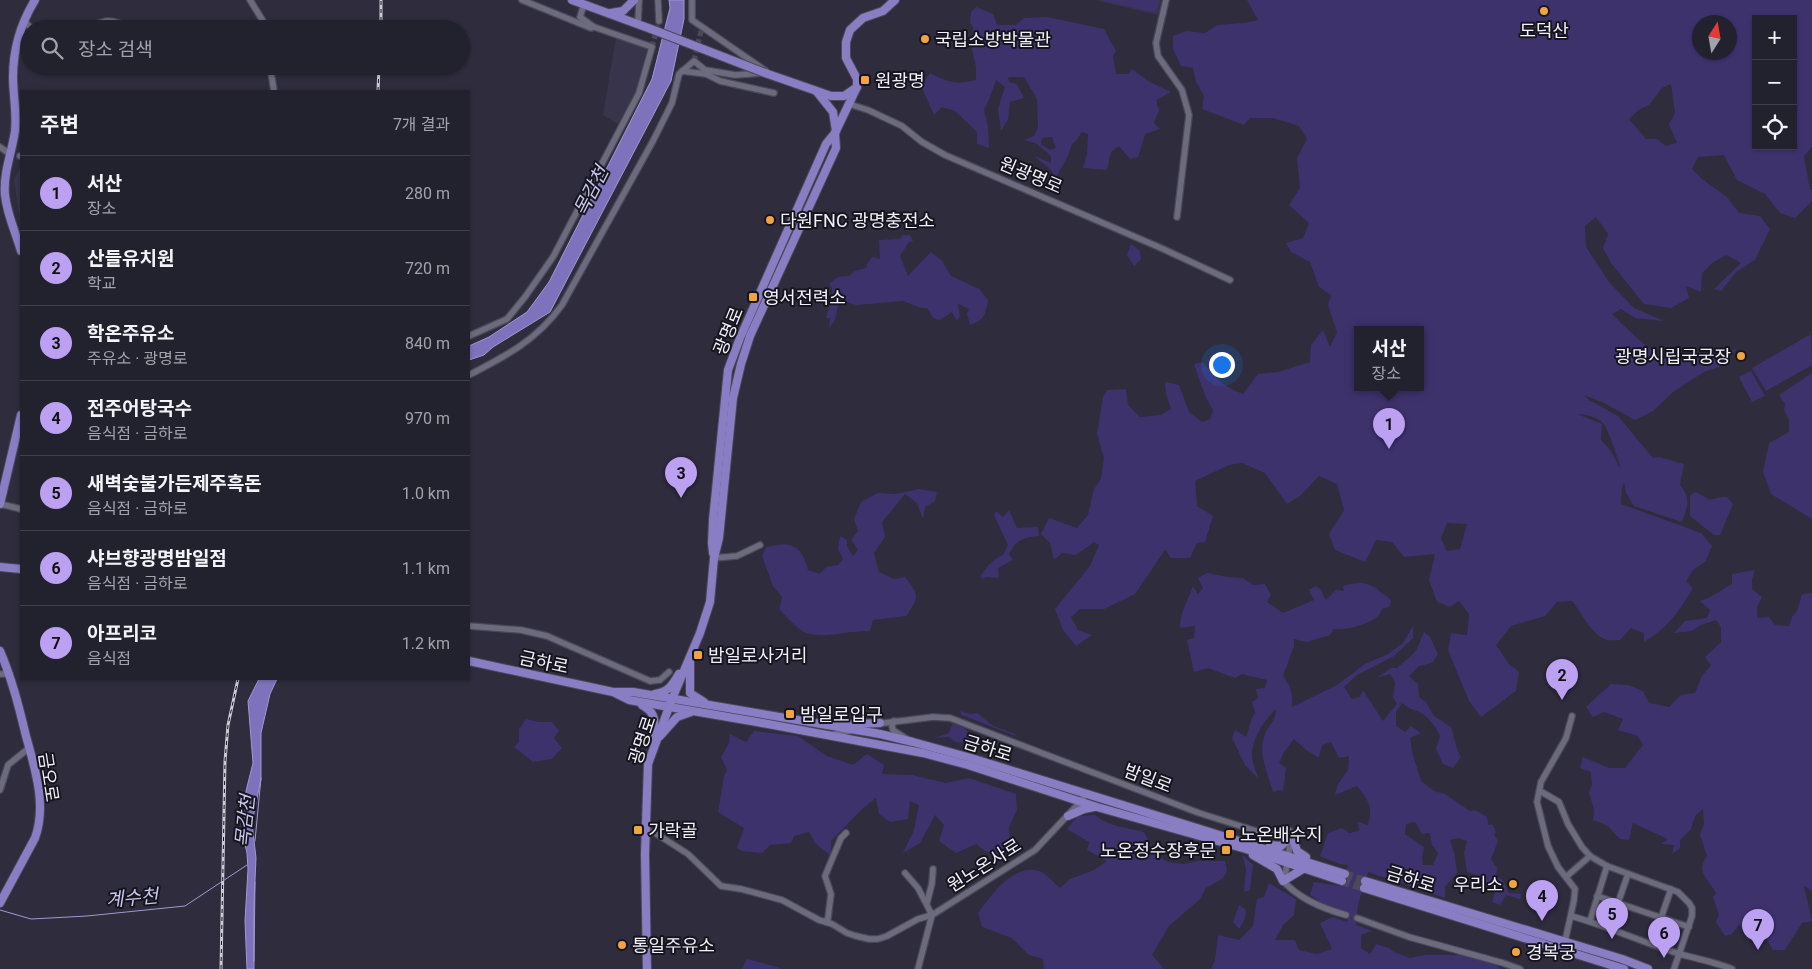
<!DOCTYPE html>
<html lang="ko">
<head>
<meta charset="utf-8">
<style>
	:root { --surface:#22212e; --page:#2e2e3a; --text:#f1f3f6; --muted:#a2a3aa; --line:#3f3e4a; --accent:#bca0f2 }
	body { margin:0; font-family:Roboto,"Noto Sans KR",sans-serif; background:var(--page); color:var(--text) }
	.controls { position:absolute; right:15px; top:15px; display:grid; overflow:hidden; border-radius:0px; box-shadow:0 1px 4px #0004 }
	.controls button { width:45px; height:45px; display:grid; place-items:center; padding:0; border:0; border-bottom:1px solid var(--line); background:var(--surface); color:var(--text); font:25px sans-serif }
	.compass { position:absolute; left:1692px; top:15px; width:45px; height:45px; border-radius:50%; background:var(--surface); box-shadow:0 1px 4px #0004; rotate:11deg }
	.you { position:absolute; left:1221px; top:364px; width:18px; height:18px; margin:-12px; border:4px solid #fff; border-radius:50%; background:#1a73e8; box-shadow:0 0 0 8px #1a73e833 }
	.badge { display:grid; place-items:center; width:32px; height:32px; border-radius:50%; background:var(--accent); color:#111; font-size:16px; font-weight:700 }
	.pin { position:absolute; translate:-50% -41px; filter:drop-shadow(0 1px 2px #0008) }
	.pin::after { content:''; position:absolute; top:26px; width:18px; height:15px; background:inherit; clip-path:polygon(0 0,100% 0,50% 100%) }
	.popup { position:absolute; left:1354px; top:326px; width:70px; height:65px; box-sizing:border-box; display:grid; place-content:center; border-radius:0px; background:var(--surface); filter:drop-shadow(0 1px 4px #0005); font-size:16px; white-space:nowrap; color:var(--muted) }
	.popup b { font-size:19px; color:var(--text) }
	.popup::after { content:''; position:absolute; left:50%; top:100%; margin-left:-10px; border:10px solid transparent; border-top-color:var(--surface) }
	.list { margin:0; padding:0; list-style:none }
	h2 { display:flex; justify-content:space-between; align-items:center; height:65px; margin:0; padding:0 20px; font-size:21px }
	h2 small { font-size:16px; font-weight:400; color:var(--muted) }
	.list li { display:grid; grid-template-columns:32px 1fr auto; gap:15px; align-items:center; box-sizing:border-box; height:75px; padding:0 20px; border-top:1px solid var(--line) }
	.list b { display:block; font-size:19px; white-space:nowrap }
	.list p { margin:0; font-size:16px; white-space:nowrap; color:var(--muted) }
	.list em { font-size:16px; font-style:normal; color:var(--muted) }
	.icon { flex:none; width:28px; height:28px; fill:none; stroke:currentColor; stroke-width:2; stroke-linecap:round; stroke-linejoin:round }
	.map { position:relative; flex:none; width:1812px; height:969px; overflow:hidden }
	.search { position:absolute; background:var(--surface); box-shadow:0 1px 4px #0004; left:20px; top:20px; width:450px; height:55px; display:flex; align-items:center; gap:12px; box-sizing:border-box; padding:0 18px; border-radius:28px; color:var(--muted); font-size:19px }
	.panel { position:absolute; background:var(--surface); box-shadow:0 1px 4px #0004; left:20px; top:90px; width:450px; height:590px; border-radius:0px }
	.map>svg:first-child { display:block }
</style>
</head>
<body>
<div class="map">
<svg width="1812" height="969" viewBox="0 0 1812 969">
	<rect width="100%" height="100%" fill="#2e2c3d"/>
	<g fill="#37344b">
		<path d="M1095,0h66l-3,15z"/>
		<path d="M616,37l31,11 -11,44 -18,32 -15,-9z"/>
		<path d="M21,166v61l-7,-47z"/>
	</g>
	<g fill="#3e326d" fill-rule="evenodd">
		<path d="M1101,0h58l-3,13z"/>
		<path d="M1247,0h565v147l-8,9 6,34h2v11l-17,17 -15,-5 -15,-19 -28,-14 -13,-25 -26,2 -6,12 10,10 25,18 12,16 21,3 10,13 -15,31 -19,12 -15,19 -7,-2 27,-26 -15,-8 -14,8 -10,10 -1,19 -15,-6 3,12 -18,10 -27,-4 -33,-41 -8,-15 5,-14 -12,-17 -11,9 1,21 23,35 25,26 30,13 -29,-3 -14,-9 -9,5c9,9 41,41 53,44 24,6 49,-3 72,-9l-18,18 -15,5 -31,20 -20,19 -18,9 -31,-17 -20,-8 5,5 29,16 35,42 6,-1 25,7 -4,21c11,14 8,21 2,37l-48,-16 -8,-13 -2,-11 -2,5 -1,17 80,29 11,13 -7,16 -12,8 -7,11 7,7c-15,25 -24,38 -49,54v-9l-13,-5 -11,12c-4,0 -9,1 -13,0 -16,-5 -25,-27 -35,-39l-15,1 -12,14 -34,10 -15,19 13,19 10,8 -3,19 -35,26 -12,-16 -21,-51 3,-17 16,2 2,-21 -10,-13 -9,6 -13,-5 -8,-22 6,-26 -31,3 -12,-15 -16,-2 -11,22 -30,-12 -6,-16 15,-24 -7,-26 -18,-8 -18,19 -14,9 -22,-31 -23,-10 -13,2 -34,16 2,25 16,10 -8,26 -8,1 -7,15h-19l-6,-8 -30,44 -31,15h-24l-9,8 7,13 14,5 -16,11 -13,-16 -8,-21 35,-43 9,-21 -5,-3 -18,13 -14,-2 -8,7 -4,-17 -9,-9 8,-16 28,10 11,-13 6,-26 7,-10 3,-21 -7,-24 6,-37 4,-7 19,-1 2,16 12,12 21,-2 10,-6 -5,-15 -1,-12 14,3 10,27 13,10 8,-3 3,-9 -7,-12 -12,-34 9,-2c13,17 20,24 40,32l15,-20 20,-2 32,-10 1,-17 12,-15 7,17 7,-15 -9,-27 3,-10 -12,-8 -9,-25 -19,-10 -5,-9 17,-5 6,-15 -20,-18 11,-17 -3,-30 10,-19 -8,-13 -26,-8h-23l-6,7 -42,-16 2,-13 -8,-14 -3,-14 -12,-2 -8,-17v-13l13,-5 19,2 12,-8 27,-2 14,-3zM1756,19h37v127h-37zM1700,22h30v30h-30zM1671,84l4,29 -6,11 8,19 -11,3 -9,-7h-11l-17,-20 11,-10 9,-4 13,-17zM1358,330h62v58h-62zM1577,414c8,0 20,3 26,9 5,6 16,38 18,46l-11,-19 -9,-10 1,-16zM1447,523l20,1 -7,25 -13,2 -6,-12z"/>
		<path d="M976,7l17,7 4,11h19l8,-7 23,-1 57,12 12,22 -3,5 3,18h12l4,-5 16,12 23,11 -15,8 3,10 -5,13 6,6 -15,5 -7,23 -8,2 -11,-13 -8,6 -4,18 -24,-2 4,-14 1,-20 -6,-2 -6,9 -4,3 -4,12 -12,21 -7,-9 -15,-12 17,7v-7l-14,-12 -13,-4 10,-4 4,-8 -1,-29 -13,-22h-16l1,5 8,2 7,14 -14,4 -2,17 -7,12 -3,-22 7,-22 -9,-7 -6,17 -6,13 4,16 1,22 -12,-4v-12l-22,-21 -13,-4 -8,8 -13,-29 9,-13c17,9 26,12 46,7v-13l-5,-22 2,-18 -3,-4 1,-11zM1052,137l4,11 -6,2 -9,-6 1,-6z"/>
		<path d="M903,235h7l3,6 -4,1 -9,14 8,20 23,-24 11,9 9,15 28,13 9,11c-3,16 -3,19 -18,25l-3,-11 2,-5 -11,-5 2,13 -4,3 -4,-8 -12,8 -7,-2 -6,-10h-6l-18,-7 -46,4 -18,-4 -4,19 -6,8 1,-10h-4l5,-17 2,-2 -1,-11 -3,-4 9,-7 11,-1 6,-5 11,-3 1,-4 5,-7 8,2 -1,-19 20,-1z"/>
		<path d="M1131,244l9,7 1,8 -7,7 -7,-11z"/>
		<path d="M1811,334l1,31 -46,26 -14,-23z"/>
		<path d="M1751,371l14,25 -13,6 -13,-25z"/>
		<path d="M1812,373v146l-41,-25 -8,-22 6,-29 20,-11v-12l-5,-10 1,-6 -6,-9z"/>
		<path d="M919,489l18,3 -2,9 -10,6 -2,12 -6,-16 -12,-9 -23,28 3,15 -11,16 5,19 15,7 11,-2c15,19 14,20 1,39l-33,4 -3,11c-20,-1 -41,7 -60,3 -11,-2 -23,-17 -31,-25l3,-12 -9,-11 -11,-30 4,-9c24,-6 36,-3 42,23l12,4 6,-7 12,-2 5,-6 -5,-10 2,-13 7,4v6l6,10 5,-6 -7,-10 7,-9 -4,-12 7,-17 17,-9 18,1z"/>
		<path d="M1696,492l14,8 11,-3h6l6,7 -13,31h-6l-24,-19v-20l3,-3z"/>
		<path d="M1009,510l8,18 21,-1 1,9c-14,1 -24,4 -30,18l4,6 -15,8 1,10 -13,-1 -3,2 -3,-2c7,-11 12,-17 23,-22l5,-10 -14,-30 2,-4 7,6z"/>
		<path d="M1755,570l-3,9v10l10,8 -5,10v11l12,-1 6,8 14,1 3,-9 5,-6 5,-17 10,-1v298l-8,-5 8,35 -10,2 -17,27h-12l-7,-12 -19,1 -8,-15 -7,10 -7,2 -9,-14 3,-7 -6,-18 3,-4c-8,-15 -21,-21 -9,-37l-7,-21 4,-11 -1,-15 -8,7 -4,13 -11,11v8l-8,6 2,-9 -13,-1 7,-5 -35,-16 -4,17 -9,-1 -12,-13 -15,-6 1,-10 -5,-18 3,-7 -1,-13 -11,-4 3,-11 26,11h16l18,-23 -5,-9 -20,-6 5,-11 -19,-7 -11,5 -7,-10 25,-23 17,1 15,6 6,12 20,4 12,-12 14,-2 7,-17 9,-11 -6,-8 16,-15v-15l-5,-7 -15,5 -10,6 -17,2 11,-12 22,-3 3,-8 -10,-9c12,-4 21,-11 32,-17v-10z"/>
		<path d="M1207,573l20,4 16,1 10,7 12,-1 6,11 -4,7 16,11 31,-13 -5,-10 7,-4 4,3 6,11 10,-10 8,1 -1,-5c24,-7 29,-1 48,14l-1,6 -8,3c-1,2 -2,5 -4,7 -7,8 -34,15 -44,13l-4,6 -23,7 -13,-3v7l-11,30c8,10 10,18 9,31l45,-22 28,-21 23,-10 15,-11 10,-17v12l-19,18 -37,19 -13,12 8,12 8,-2 3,-7 20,31 14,-17 -4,-6 2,-16 -5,-8 -13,4 14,-10h6l9,-8 10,-9 8,-19 6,5 8,17 -6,9 -13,3 -10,10 9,8 1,13 7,5 8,14 17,11 6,22 4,8 -8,11 -10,-4 -7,-15 4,-13c-5,-10 -12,-21 -23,-25 -6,-2 -9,-3 -15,-8l-6,9v14l9,6 6,-6 10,7 -11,5 3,17 8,26 13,10 11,3 25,17 5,-1 12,7 1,8 4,-1 4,8 -2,3 4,6 -7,18 6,9 -1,9 6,2 7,14 12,1 -1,5 -14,-4 -6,10 -8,-3 3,-9 -5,-8 -4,3 -6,-1 -1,-11 -12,-4 -3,-19 3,-12 -9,-3 -8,2 4,12 3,21 -12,14v11l-77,-26 -10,33 -2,20 16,6 -11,4v13l9,6 6,-10 13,4 5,4 16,6 15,-3h37l31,8 8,6h-290l4,-9 3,-25 21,5 14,-14 4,-27 7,-2 5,-14 27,16 -2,16 -11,10 -8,15h20l4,10 18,4 15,-5 -12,-26 13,-6 14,5 2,-9 -25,-9 -14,-9 4,-13 27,4 7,-21 -9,-1 -19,-8 8,-23 14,-5 7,5 10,-2 -1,-9 10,3c5,-20 1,-23 -11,-39l-22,9 3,-11 10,-14 1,-14 -10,2 -8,-16 -9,3 -3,13 -13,-8 -12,-11 -10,13 -5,11 7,5 -3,23 -3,-1 -7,2c-5,-18 -16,-39 -8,-58 4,-10 10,-11 11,-24 -11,7 -25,32 -24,45 0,7 4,16 6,23l-13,-13 -13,-27 3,-8 11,7 6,-19 3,-5 -3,-11 6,-4 -2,-9 9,-1 2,-8 -25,-6 -7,4 -27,-10 -14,4 -7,-32 7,-2 1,-12 -15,2c0,-16 8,-28 13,-42l5,8 5,-6 -5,-10zM1415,822l7,12 8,-1 2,12 6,8 -5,12h-10l-1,-7 2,-11 -19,-13 1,-10z"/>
		<path d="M961,711l9,3 7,-1 16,13 20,7 4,3c-20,-6 -37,-15 -56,-21z"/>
		<path d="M526,719l13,3h13l7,9 -5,7 8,10 -10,11 -19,3 -19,-15 5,-5v-13z"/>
		<path d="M952,724c13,2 19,9 25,20l-21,-2 -7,-5 -14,1 14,-5z"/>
		<path d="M754,731l44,5 29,20 26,9 14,-11 17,11 -2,9 30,1 34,8 23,-5 47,16 1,16 -8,17 1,18 -6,12 -19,-6 -9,-7 -20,9 -17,-12 5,-16 -9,-10 -15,28 -17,10 11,-23 5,-25 -9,-4 -2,18 -18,3 -11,-8 -3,-16 -14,11 -31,32v15l-15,-12 -7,-12 -15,4 -3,7 -21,2 -8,8 -20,-2 -5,-3 7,-20 -26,-16 6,-35 3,-7 -6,-13 8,-14 1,-9 16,8z"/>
		<path d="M1095,815c14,12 31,12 49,17l11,22 13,8 16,2 14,-3h27l2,9 -4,8 -17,10 -6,11 -31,27 -17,29 9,10 2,4h-119l-1,-10 -14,-4 -17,-17 -30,-11 -4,-14c13,-17 35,-50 61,-42 7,2 15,12 21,17l10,-9 24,-9 13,-9 -20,-11 2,-8 -22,-13 11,-13z"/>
		<path d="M1242,854l11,11 -3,25 -6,2 2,-23z"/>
		<path d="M1239,905l7,5 -1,9 -6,10 -6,-7z"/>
		<path d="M747,959l30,8 4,2h-39z"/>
	</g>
	<g fill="#7e72bc" stroke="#a098cf">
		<path d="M669,0h15v19l-13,62 -121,231 -57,35 -9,8 -15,5v-14l20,-9 38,-25 22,-30 103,-203 18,-71z"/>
		<path d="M259,679h18l-7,15 -9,39v46l-9,44 4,35 -2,45v66h-7l-2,-48 3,-52 -1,-16 -4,-16 3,-46 7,-28 -5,-62z"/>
	</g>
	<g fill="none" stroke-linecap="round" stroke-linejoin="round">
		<g stroke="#a098cf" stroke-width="1">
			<path d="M255,841l6,-63"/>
			<path d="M0,910l31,9 56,-3 98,-10 62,-41"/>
			<path d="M254,961l1,-79"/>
		</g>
		<g stroke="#4b495a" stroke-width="5.5" stroke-dasharray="5.5 3" stroke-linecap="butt">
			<path d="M652,47l7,-26"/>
			<path d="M694,61l8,-34"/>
		</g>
		<g stroke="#4b495a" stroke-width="8" stroke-dasharray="8 4" stroke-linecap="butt">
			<path d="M1345,874l20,7"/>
			<path d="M1342,881l22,7"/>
		</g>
		<defs>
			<g id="minor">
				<path d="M250,0l18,29"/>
				<path d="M522,0l69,28"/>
				<path d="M658,0l1,21"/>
				<path d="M692,0v20l74,51"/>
				<path d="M1166,0l-10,43 2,13 24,34 7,25 -12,102"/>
				<path d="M24,21l8,8"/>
				<path d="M638,24l1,-24"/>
				<path d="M92,29c3,-3 7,-6 11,-7 8,-3 21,3 28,7"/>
				<path d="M166,29l6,-2 14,2"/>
				<path d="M270,66l4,25"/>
				<path d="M682,71l24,3 3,-2"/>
				<path d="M706,74l14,7 54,12"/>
				<path d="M849,104l19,6 34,16 20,16 23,13 216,93 69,32"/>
				<path d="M0,147l10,7"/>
				<path d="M20,156h1"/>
				<path d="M469,336l38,-17 18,-22 28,-40 86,-164 13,-46 -58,-20 -14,-10 4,-13"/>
				<path d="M469,375c37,-19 68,-35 93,-70l91,-164 19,-38 7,-29 15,-13 11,9 30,5 28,-2"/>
				<path d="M0,504l21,5"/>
				<path d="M714,558l23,-2 23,-11"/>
				<path d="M469,626l52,4 26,6 103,45 10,-1 9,-8"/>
				<path d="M0,674h10"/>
				<path d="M894,721l-2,5 1,4 14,9"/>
				<path d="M876,724l57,-7 17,1 249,95 70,22 21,-4v14l-6,37c16,17 40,27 62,33"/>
				<path d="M830,735l20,-4"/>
				<path d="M0,790l8,-25 21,-17"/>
				<path d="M1540,791l19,11 9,22 14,23 8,9 17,10 71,26 11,11 3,5v8l-18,53"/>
				<path d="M645,830l10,3 33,21 33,32 20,3 41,11 37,20 13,4 15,9 9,3 13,3h9l9,-3 31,-17 14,-4 -14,-27 -13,-15"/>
				<path d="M1566,877l24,-21"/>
				<path d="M1597,896l92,31"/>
				<path d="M927,903l5,-20 1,-14"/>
				<path d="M1618,903l10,-29"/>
				<path d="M1571,916c37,10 72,27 109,38 17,5 35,8 52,15"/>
				<path d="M1357,918l52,19 94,26 17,6"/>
				<path d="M1661,918l10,-29"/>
				<path d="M1590,921l17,-55"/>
				<path d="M826,922l2,-4 3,-24 -6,-18 16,-38 5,-5"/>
				<path d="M1564,946l10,-46 1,-11 -17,-22 -10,-21 -11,-44 4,-20 25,-44 6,-22"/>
				<path d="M918,969l14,-54 103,-65 48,-51"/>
			</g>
			<g id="major">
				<path d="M572,0l79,29"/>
				<path d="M611,13l12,-2 11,-11"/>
				<path d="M765,73l66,23h13l13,-9"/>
				<path d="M817,92l16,20 3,19"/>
				<path d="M21,251c-5,-18 -14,-36 -16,-56 -2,-22 7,-43 10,-64 2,-18 -2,-36 -2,-54 0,-27 8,-54 22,-77"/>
				<path d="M0,504l21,-89"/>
				<path d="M713,553l-1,-10 1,-23 15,-150 12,-32 86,-194 9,-11 22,-46v-8l-11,-21v-16l4,-12 13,-12 20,-7 12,-11"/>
				<path d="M0,567l21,2"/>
				<path d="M0,651c12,28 19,56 26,85 9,33 21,69 9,102l-35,65"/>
				<path d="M469,661l144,31h20l247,42 33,8 58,16 374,116"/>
				<path d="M690,661v32l14,9"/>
				<path d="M615,693l14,7 128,22 166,31 45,12 129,42 149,42 96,32"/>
				<path d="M655,694c14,-2 17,-9 24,-20"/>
				<path d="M642,705c17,10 11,17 13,35"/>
				<path d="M839,723l15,1 26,-1"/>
				<path d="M660,736l17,-19 14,-5"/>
				<path d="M1068,816l16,-7 10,-2"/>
				<path d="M1270,845l11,1 10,-9 3,5 3,9 9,6"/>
				<path d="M1253,855l24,14 6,12 20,-12"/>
				<path d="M1365,881l257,78 26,10"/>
				<path d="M1364,888l260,81"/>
				<path d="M647,969l-2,-115 3,-90 24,-65 28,-66 10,-31 4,-44 5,-20 14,-140 8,-34 9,-28 86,-188 -1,-15"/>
			</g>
		</defs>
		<use href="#minor" stroke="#4a4957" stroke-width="8"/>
		<use href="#major" stroke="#4a4957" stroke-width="10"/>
		<use href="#minor" stroke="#6c6a7d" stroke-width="5.5"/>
		<use href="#major" stroke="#897ec4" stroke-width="8"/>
		<defs>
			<g id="rail">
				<path d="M381,29v-29"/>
				<path d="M378,91l1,-25"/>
				<path d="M221,969l4,-208 3,-36 10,-46"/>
			</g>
		</defs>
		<use href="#rail" stroke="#cccbd7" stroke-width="3"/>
		<use href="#rail" stroke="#16151d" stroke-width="1" stroke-dasharray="4" stroke-linecap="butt"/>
		<defs>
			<path id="major-bridge" d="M651,29l114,44"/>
		</defs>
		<use href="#major-bridge" stroke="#4a4957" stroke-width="10" stroke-linecap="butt"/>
		<use href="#major-bridge" stroke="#897ec4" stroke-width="8"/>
	</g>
	<g fill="#f3a442" stroke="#16151d" stroke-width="2">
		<circle cx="1544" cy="11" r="5"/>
		<circle cx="925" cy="39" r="5"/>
		<rect x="860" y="75" width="10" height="10" rx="2.5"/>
		<circle cx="770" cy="220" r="5"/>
		<rect x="748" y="292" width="10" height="10" rx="2.5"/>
		<circle cx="1741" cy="356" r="5"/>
		<rect x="693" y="650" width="10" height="10" rx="2.5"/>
		<rect x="785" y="709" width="10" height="10" rx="2.5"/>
		<rect x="633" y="825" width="10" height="10" rx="2.5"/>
		<rect x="1225" y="829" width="10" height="10" rx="2.5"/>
		<rect x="1221" y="845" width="10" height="10" rx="2.5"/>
		<circle cx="1513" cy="884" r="5"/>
		<circle cx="622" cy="945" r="5"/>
		<circle cx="1516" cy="952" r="5"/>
	</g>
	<g text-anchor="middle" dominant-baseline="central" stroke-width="4" stroke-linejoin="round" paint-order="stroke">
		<g font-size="18" fill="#f0effb" stroke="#16151d" text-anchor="start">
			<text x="1544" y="30" text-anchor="middle">도덕산</text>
			<text x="935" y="39">국립소방박물관</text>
			<text x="875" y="80">원광명</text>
			<text x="780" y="220">다원FNC 광명충전소</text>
			<text x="763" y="297">영서전력소</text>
			<text x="1731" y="356" text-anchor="end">광명시립국궁장</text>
			<text x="708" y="655">밤일로사거리</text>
			<text x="800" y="714">밤일로입구</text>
			<text x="648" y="830">가락골</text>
			<text x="1240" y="834">노온배수지</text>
			<text x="1216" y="850" text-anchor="end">노온정수장후문</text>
			<text x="1503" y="884" text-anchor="end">우리소</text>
			<text x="632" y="945">통일주유소</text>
			<text x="1526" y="952">경복궁</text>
		</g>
		<g font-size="18" fill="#f0effb" stroke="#16151d">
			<text transform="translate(1031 175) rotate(23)">원광명로</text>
			<text transform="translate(728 331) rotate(-68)">광명로</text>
			<text transform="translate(544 662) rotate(12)">금하로</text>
			<text transform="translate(642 740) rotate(-72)">광명로</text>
			<text transform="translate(988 748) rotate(17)">금하로</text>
			<text transform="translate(49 777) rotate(81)">금오로</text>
			<text transform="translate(1148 778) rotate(21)">밤일로</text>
			<text transform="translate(984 865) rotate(-32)">원노온사로</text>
			<text transform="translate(1411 879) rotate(17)">금하로</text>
		</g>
		<g font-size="19" font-style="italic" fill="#cac6ef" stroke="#16151d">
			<text transform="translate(591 191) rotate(-63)">목감천</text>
			<text transform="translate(245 821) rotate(-84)">목감천</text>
			<text transform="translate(132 898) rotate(-5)">계수천</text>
		</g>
	</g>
</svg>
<div class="controls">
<button>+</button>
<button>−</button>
<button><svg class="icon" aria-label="locate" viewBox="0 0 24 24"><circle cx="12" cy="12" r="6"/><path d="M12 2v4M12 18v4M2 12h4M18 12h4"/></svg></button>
</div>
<svg class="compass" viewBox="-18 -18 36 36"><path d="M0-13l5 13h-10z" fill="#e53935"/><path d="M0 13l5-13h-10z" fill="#a2a3aa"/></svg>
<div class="you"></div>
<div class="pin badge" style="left:1389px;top:449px">1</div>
<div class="popup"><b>서산</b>장소</div>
<div class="pin badge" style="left:1562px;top:700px">2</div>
<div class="pin badge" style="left:681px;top:498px">3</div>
<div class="pin badge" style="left:1542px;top:921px">4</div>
<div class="pin badge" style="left:1612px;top:939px">5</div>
<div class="pin badge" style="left:1664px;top:958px">6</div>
<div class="pin badge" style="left:1758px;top:950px">7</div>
<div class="search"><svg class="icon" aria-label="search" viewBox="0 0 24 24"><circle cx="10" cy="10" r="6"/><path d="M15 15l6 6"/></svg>장소 검색</div>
<section class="panel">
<h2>주변<small>7개 결과</small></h2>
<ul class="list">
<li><span class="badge">1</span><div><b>서산</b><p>장소</p></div><em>280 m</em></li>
<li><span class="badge">2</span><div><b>산들유치원</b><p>학교</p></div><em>720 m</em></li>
<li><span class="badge">3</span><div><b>학온주유소</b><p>주유소 · 광명로</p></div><em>840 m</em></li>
<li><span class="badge">4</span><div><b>전주어탕국수</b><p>음식점 · 금하로</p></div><em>970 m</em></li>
<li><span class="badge">5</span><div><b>새벽숯불가든제주흑돈</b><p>음식점 · 금하로</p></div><em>1.0 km</em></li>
<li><span class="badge">6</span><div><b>샤브향광명밤일점</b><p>음식점 · 금하로</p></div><em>1.1 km</em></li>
<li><span class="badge">7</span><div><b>아프리코</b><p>음식점</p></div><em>1.2 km</em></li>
</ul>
</section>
</div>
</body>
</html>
